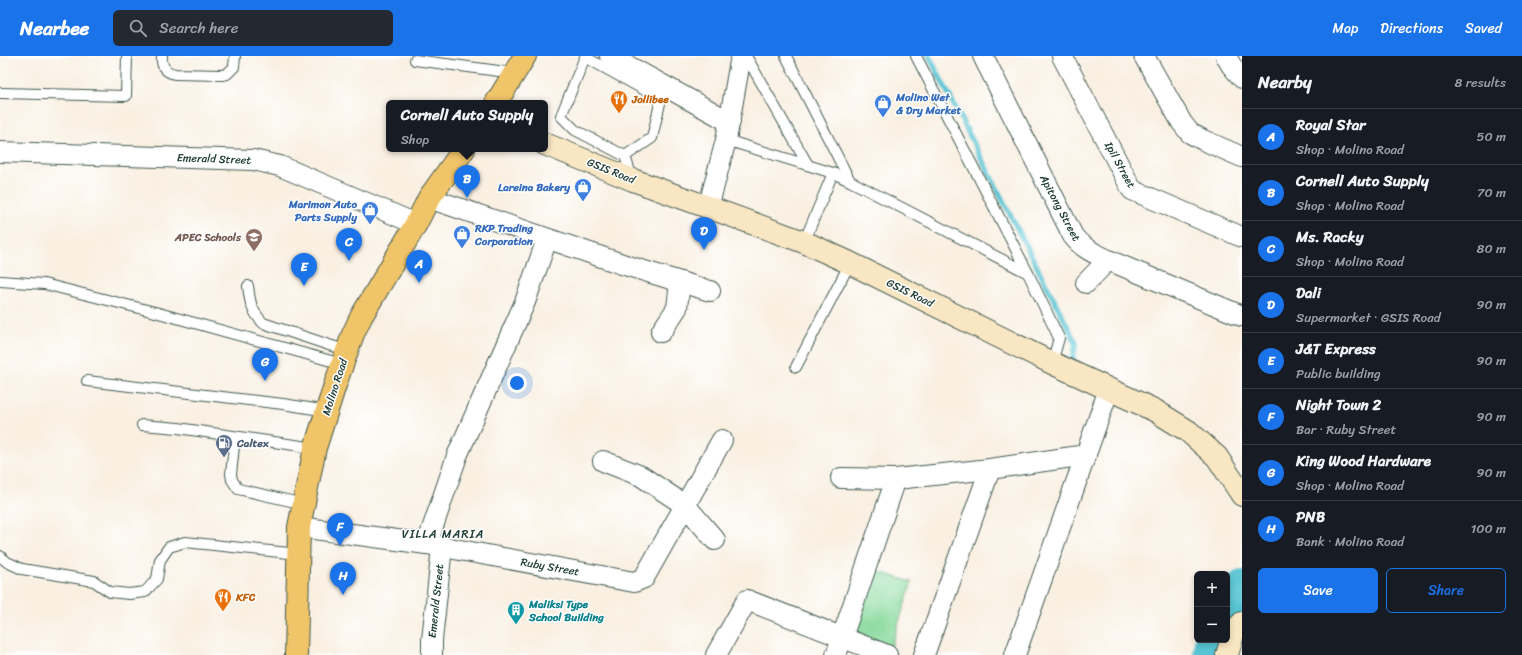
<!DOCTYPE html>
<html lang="en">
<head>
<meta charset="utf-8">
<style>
	:root { --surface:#171b24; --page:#242831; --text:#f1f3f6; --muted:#9ea1a6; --line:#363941; --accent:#1a73e8 }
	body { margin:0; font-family:Sriracha,sans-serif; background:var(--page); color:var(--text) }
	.controls { position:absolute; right:12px; bottom:12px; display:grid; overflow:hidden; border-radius:6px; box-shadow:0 2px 6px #0003 }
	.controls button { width:36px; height:36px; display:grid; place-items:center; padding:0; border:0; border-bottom:1px solid var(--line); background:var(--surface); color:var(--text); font:20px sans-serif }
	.you { position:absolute; left:517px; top:327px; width:14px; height:14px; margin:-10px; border:3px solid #fff; border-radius:50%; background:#1a73e8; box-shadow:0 0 0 6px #1a73e833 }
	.badge { display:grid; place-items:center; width:26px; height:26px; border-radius:50%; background:var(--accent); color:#fff; font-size:13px; font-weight:700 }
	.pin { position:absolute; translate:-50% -33px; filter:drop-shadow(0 1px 2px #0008) }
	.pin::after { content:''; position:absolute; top:21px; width:14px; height:12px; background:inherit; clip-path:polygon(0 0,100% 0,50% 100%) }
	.popup { position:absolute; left:386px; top:44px; width:162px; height:52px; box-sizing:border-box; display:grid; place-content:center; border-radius:6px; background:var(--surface); filter:drop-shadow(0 1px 3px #0005); font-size:13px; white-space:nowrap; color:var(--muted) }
	.popup b { font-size:15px; color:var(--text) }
	.popup::after { content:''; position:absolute; left:50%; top:100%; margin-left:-8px; border:8px solid transparent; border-top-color:var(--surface) }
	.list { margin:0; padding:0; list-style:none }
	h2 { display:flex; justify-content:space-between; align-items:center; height:52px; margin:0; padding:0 16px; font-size:17px }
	h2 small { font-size:13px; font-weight:400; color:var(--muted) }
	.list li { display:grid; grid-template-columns:26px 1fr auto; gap:12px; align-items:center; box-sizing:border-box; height:56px; padding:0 16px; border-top:1px solid var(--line) }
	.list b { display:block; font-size:15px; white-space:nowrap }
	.list p { margin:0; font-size:13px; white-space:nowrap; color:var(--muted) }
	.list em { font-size:13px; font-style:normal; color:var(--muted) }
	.actions { display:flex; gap:8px; padding:12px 16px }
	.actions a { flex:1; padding:9px 0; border:1px solid var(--accent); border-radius:6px; text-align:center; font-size:14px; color:var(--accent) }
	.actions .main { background:var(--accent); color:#fff }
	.icon { flex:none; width:22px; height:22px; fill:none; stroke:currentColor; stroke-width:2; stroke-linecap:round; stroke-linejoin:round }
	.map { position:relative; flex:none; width:1242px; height:599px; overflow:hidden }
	header { display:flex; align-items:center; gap:24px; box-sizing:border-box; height:56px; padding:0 20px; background:var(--accent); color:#fff }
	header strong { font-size:19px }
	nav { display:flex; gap:22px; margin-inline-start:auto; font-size:14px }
	.search { width:280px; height:36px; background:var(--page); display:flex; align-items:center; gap:10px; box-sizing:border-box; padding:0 14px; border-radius:6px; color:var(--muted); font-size:15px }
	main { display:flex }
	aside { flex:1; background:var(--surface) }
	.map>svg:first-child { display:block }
</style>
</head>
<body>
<header>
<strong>Nearbee</strong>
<div class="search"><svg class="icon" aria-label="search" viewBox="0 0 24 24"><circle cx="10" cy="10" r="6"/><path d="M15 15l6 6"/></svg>Search here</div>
<nav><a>Map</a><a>Directions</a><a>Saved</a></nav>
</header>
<main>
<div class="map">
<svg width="1242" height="599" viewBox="0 0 1242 599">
	<rect width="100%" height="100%" fill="#fff"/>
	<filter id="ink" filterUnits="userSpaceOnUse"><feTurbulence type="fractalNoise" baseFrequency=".025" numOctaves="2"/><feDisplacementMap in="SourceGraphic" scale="8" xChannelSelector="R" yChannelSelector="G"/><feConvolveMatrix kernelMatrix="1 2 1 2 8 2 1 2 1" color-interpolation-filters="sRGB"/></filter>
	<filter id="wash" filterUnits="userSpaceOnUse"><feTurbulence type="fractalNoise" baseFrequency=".012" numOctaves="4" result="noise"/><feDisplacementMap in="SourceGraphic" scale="16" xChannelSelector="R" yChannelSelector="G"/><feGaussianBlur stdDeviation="0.9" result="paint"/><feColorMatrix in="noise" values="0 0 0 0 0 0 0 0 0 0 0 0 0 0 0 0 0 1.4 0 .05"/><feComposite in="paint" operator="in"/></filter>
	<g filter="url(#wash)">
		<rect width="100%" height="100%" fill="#f9f0e2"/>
		<path fill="#86d99b" stroke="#528b68" d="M874,514l38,12 -21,65 -37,-11z"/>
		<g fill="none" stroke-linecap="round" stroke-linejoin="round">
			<path stroke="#59c4d3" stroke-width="5.5" d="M929,0l147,287 -4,18"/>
			<g stroke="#59c4d3" stroke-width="32">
				<path d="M1227,561l15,-31"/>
				<path d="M1209,599l1,-13 2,-2"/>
			</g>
		</g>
	</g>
	<g filter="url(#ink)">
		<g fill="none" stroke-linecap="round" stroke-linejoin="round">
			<defs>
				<g id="lane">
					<path d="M162,0c-1,10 3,16 13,18l47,1 5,-1 7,-7 1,-11"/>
					<path d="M746,0l62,109"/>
					<path d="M786,0l64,125"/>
					<path d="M916,0l112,217 31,65 -7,25"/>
					<path d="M415,4l99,13"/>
					<path d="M0,37l126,3 1,-40"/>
					<path d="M726,84l107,33 17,8 178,92"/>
					<path d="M625,100l27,-18 9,-39 -76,-42 -24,59 14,14 50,26 7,22"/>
					<path d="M804,186l29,-69"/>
					<path d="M0,225l44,3 111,28 187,52"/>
					<path d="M248,230c2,17 3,24 15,37l84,28"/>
					<path d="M796,311l54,-104"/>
					<path d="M87,325l196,23 44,7"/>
					<path d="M142,369l36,3 137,20"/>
					<path d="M235,381l-4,37 1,6 6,9 66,15"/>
					<path d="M0,500l7,6 15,7 72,12 16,11 19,2 16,-2 12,-13 3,-19 9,-13 16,-5 113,12"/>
				</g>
				<g id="street">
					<path d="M610,0l120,66"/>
					<path d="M983,0l90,180c9,12 21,17 35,24l134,56"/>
					<path d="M1062,0l70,134 110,47"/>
					<path d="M1144,0l38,67 8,10 13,7 39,17"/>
					<path d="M1226,0l5,9 11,13"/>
					<path d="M0,96l253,8 27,6 136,58"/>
					<path d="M429,142l196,67 85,26"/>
					<path d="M708,152l18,-68 15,-84"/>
					<path d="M1086,227l22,-23"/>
					<path d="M661,276l16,-24 3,-26"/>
					<path d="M603,405l38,15 45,30 29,34"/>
					<path d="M841,422l55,1 94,-10 96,-14"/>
					<path d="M299,471l128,17 207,38 10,-4 78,-138"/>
					<path d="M427,488l30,-88 68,-154 22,-63"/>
					<path d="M432,599v-15l10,-93"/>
					<path d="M716,599l31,-55 140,55"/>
					<path d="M836,599l60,-176"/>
					<path d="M924,599l66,-186"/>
					<path d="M1015,599l94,-266"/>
				</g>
				<g id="secondary">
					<path d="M545,88l88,36 171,62 46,21 202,100 102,47 34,21 29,26 25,38"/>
					<path d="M1227,599l7,-24 8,-8"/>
				</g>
				<g id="primary">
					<path d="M496,47l29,-47"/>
					<path d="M296,599l3,-128 16,-79 20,-63 18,-51 8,-17 55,-93 13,-26 35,-49"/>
				</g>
			</defs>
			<use href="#lane" stroke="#40584e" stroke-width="12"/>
			<use href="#street" stroke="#40584e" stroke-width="22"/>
			<use href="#secondary" stroke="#40584e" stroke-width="24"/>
			<use href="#primary" stroke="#40584e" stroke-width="24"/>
			<use href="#lane" stroke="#fff" stroke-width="10"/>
			<use href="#street" stroke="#fff" stroke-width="20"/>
			<use href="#secondary" stroke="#f9e7c3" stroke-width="22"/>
			<use href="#primary" stroke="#f0c469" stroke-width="22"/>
		</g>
	</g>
	<defs>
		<symbol id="restaurant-pin" viewBox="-11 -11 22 30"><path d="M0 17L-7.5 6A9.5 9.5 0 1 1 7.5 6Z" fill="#e8710a" stroke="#fff"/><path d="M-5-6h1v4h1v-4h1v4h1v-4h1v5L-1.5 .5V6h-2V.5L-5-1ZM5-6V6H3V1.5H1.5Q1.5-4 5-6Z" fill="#fff"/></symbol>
		<symbol id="shop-pin" viewBox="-11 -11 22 30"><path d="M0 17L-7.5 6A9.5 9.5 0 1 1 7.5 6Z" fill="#3f7fe0" stroke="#fff"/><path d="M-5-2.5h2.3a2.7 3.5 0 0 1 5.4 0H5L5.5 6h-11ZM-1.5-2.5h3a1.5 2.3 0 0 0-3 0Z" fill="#fff"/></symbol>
		<symbol id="school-pin" viewBox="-11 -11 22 30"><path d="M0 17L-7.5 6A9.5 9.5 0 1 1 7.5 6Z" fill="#8d6e63" stroke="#fff"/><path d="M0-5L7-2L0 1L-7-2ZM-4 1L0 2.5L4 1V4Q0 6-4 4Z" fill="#fff"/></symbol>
		<symbol id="fuel-pin" viewBox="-11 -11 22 30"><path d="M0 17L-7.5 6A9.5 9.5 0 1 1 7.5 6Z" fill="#5c6f8a" stroke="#fff"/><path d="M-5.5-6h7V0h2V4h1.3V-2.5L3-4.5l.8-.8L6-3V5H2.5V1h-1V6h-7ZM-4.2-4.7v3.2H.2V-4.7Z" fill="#fff"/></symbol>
		<symbol id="building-pin" viewBox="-11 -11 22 30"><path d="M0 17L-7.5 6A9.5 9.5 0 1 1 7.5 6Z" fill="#0f9aa8" stroke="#fff"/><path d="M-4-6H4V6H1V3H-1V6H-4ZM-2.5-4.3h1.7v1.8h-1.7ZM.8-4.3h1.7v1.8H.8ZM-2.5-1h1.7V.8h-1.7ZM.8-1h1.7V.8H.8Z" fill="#fff"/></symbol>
	</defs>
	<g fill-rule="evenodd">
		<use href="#restaurant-pin" x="609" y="33" width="20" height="27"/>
		<use href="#shop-pin" x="873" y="37" width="20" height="27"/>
		<use href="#shop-pin" x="573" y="121" width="20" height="27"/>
		<use href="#shop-pin" x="360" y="144" width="20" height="27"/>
		<use href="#shop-pin" x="452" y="168" width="20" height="27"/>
		<use href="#school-pin" x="244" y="171" width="20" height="27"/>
		<use href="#fuel-pin" x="214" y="377" width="20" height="27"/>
		<use href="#restaurant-pin" x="213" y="531" width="20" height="27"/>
		<use href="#building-pin" x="506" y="544" width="20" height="27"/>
	</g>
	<g text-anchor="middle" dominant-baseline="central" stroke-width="3" stroke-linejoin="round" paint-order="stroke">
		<g font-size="11" font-weight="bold" fill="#366cbe" stroke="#fff" text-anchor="start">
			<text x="896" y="41">Molino Wet<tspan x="896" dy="13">&amp; Dry Market</tspan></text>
			<text x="570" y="131" text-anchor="end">Lareina Bakery</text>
			<text x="357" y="148" text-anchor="end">Marimon Auto<tspan x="357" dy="13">Parts Supply</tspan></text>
			<text x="475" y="172">RKP Trading<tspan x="475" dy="13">Corporation</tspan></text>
		</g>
		<g font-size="11" font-weight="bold" fill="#c56008" stroke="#fff" text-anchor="start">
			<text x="632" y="43">Jollibee</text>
			<text x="236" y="541">KFC</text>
		</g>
		<g font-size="11" fill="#1f3d34" stroke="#fff">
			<text transform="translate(214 103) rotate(2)">Emerald Street</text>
			<text transform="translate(1120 109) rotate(61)">Ipil Street</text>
			<text transform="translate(611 115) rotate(22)">GSIS Road</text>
			<text transform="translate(1060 152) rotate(62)">Apitong Street</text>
			<text transform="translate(910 237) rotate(26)">GSIS Road</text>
			<text transform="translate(335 331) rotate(-72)">Molino Road</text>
			<text transform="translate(550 511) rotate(10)">Ruby Street</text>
			<text transform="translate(436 545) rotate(-84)">Emerald Street</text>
		</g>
		<g font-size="11" font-weight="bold" fill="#785e54" stroke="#fff" text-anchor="end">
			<text x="241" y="181">APEC Schools</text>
		</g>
		<g font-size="11" font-weight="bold" fill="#4e5e75" stroke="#fff" text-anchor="start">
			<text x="237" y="387">Caltex</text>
		</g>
		<g font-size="11" font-weight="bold" fill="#0d838f" stroke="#fff" text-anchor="start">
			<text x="529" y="548">Maliksi Type<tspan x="529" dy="13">School Building</tspan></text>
		</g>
		<g font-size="12" letter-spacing="1" fill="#1f3d34" stroke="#fff">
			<text x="443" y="478">VILLA MARIA</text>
		</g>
	</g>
</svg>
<div class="controls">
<button>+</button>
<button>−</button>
</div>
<div class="you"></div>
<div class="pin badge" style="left:419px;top:227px">A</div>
<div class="pin badge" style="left:467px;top:142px">B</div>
<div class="popup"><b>Cornell Auto Supply</b>Shop</div>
<div class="pin badge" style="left:349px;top:205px">C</div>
<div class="pin badge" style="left:704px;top:194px">D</div>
<div class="pin badge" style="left:304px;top:230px">E</div>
<div class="pin badge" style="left:340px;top:490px">F</div>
<div class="pin badge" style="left:265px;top:325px">G</div>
<div class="pin badge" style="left:343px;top:539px">H</div>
</div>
<aside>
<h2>Nearby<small>8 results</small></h2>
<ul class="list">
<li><span class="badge">A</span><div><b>Royal Star</b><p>Shop · Molino Road</p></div><em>50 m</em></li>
<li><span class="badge">B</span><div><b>Cornell Auto Supply</b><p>Shop · Molino Road</p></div><em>70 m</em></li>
<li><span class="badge">C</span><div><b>Ms. Racky</b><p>Shop · Molino Road</p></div><em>80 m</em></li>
<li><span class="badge">D</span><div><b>Dali</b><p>Supermarket · GSIS Road</p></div><em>90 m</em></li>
<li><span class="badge">E</span><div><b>J&amp;T Express</b><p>Public building</p></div><em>90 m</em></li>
<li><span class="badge">F</span><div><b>Night Town 2</b><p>Bar · Ruby Street</p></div><em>90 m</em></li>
<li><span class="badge">G</span><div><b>King Wood Hardware</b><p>Shop · Molino Road</p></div><em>90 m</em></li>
<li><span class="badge">H</span><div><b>PNB</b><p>Bank · Molino Road</p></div><em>100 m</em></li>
</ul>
<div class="actions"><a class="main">Save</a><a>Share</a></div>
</aside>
</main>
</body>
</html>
